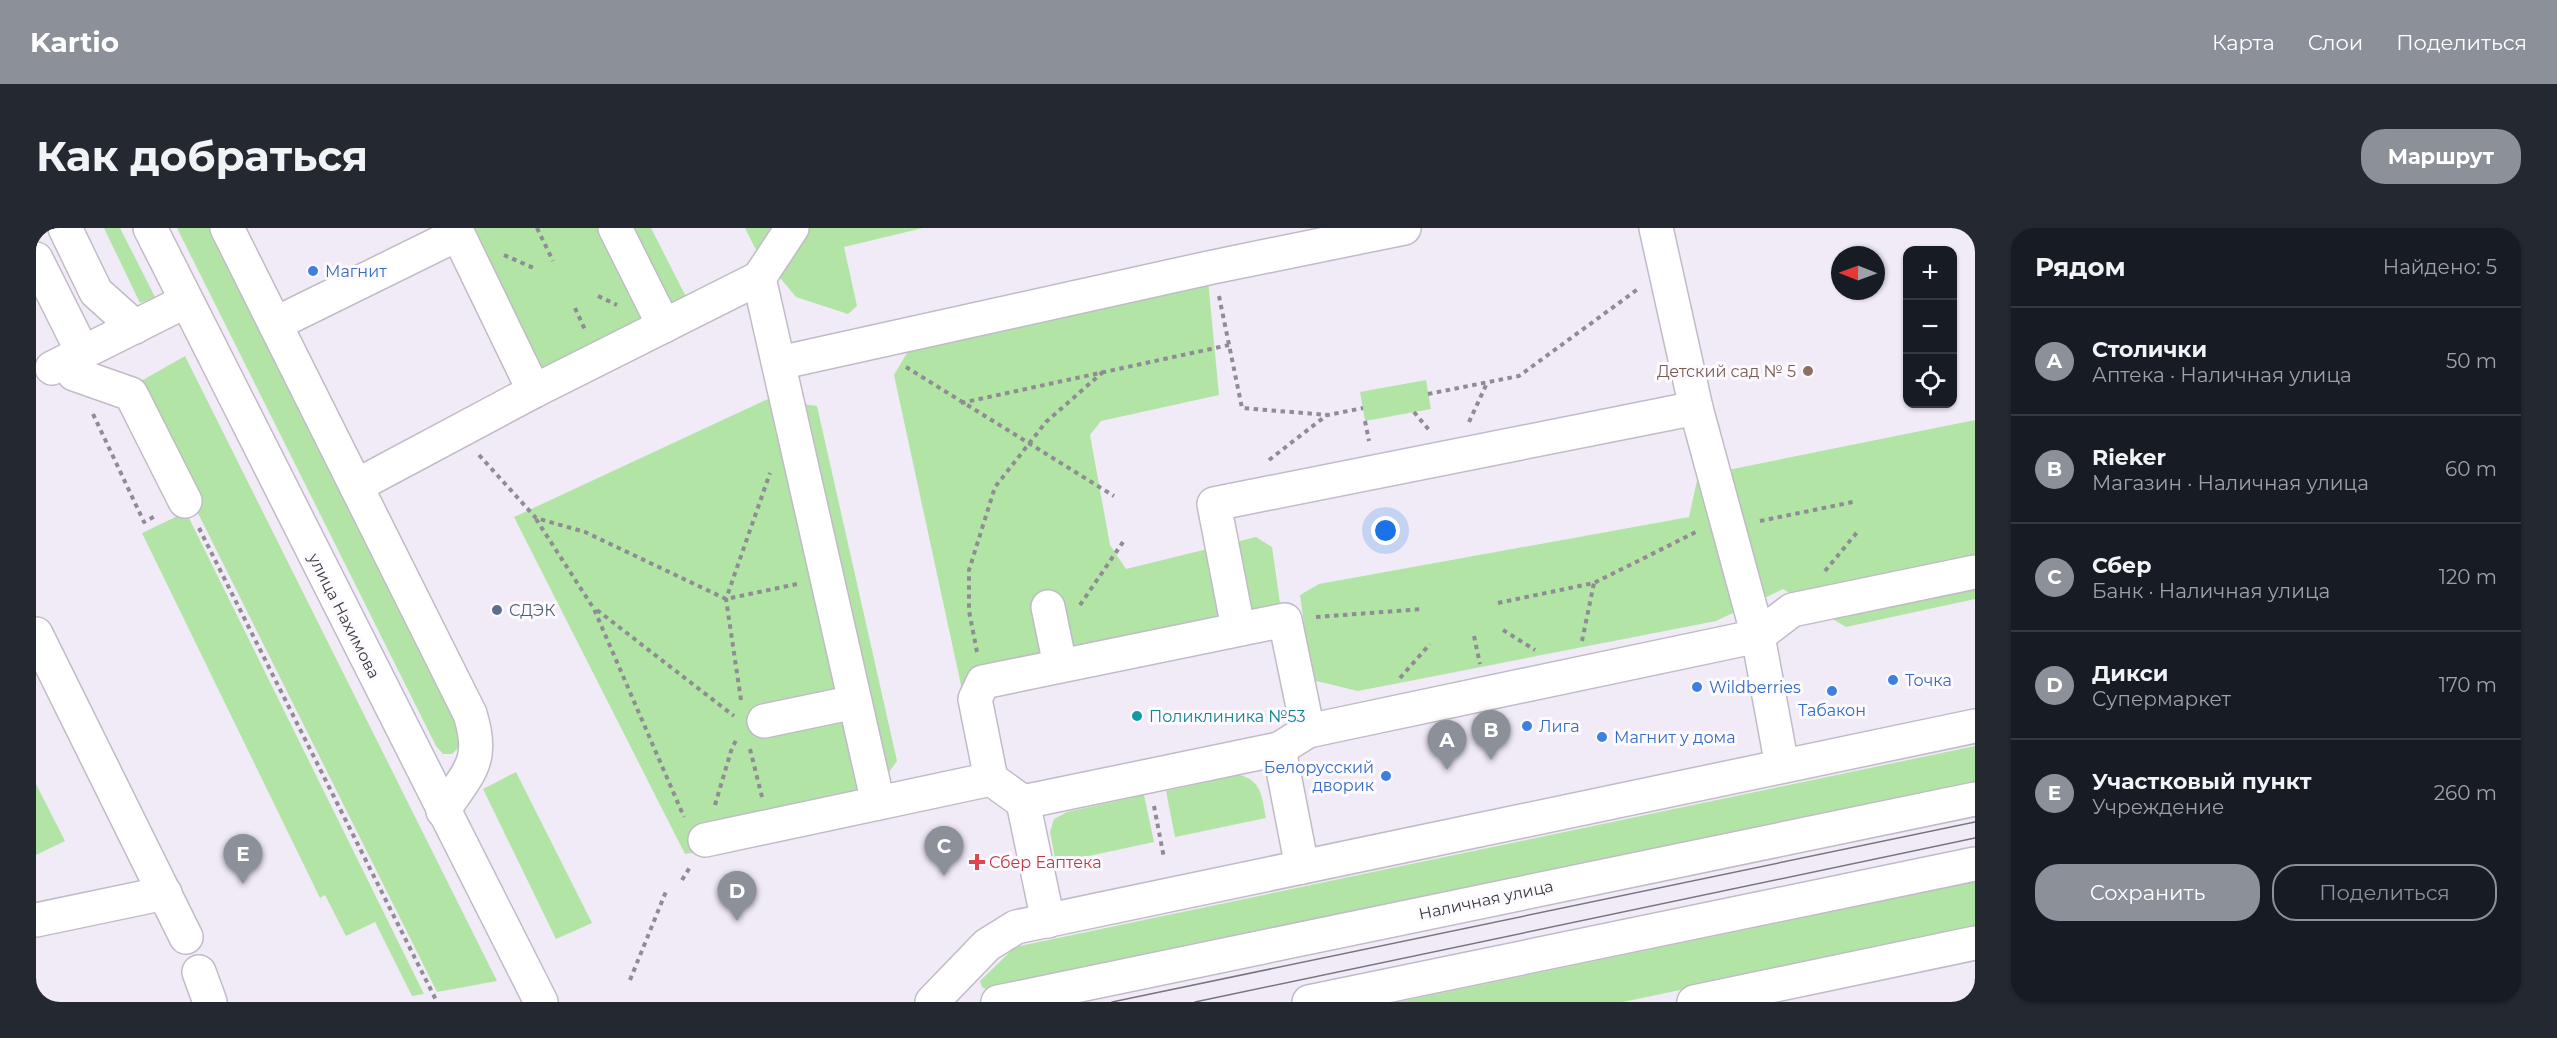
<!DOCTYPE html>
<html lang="ru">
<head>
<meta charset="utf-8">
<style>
	:root { --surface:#171b24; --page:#242831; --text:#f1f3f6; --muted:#9ea1a6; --line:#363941; --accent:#8c9099 }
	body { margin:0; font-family:Montserrat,sans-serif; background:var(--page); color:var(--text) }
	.controls { position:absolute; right:18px; top:18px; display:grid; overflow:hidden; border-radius:12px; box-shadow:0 2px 4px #0004 }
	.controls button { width:54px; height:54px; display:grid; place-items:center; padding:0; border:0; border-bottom:2px solid var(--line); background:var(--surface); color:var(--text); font:30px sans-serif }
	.compass { position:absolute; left:1795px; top:18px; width:54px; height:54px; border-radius:50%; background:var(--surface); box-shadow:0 2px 4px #0004; rotate:271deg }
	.you { position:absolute; left:1350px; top:303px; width:21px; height:21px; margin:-15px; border:4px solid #fff; border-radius:50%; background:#1a73e8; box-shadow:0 0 0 9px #1a73e833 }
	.badge { display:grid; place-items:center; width:39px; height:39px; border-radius:50%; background:var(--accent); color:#fff; font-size:20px; font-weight:700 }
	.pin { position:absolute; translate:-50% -50px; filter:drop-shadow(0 2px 3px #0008) }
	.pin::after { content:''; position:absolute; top:32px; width:21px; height:18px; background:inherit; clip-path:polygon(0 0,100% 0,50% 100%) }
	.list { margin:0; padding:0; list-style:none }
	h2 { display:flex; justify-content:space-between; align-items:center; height:78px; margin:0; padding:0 24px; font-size:26px }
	h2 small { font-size:20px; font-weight:400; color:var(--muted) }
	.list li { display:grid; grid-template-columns:39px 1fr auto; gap:18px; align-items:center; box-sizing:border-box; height:108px; padding:0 24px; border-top:2px solid var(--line) }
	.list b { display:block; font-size:22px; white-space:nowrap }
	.list p { margin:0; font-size:20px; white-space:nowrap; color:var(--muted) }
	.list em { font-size:20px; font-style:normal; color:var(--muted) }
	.actions { display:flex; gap:12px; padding:18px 24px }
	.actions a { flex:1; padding:14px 0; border:2px solid var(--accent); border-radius:24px; text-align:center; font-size:21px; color:var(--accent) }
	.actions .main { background:var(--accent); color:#fff }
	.icon { flex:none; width:33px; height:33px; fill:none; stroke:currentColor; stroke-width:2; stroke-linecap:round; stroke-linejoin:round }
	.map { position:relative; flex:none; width:1939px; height:774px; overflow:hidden; border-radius:24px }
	header { display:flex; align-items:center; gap:36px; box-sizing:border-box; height:84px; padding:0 30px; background:var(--accent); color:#fff }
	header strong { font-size:28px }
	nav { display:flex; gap:33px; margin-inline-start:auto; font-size:21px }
	.intro { display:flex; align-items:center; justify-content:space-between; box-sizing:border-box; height:144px; padding:0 36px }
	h1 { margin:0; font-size:42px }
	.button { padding:15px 27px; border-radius:24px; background:var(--accent); color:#fff; font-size:21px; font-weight:700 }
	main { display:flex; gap:36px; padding:0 36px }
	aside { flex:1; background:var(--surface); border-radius:24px; box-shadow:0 2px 4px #0004 }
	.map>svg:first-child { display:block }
</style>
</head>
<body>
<header>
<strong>Kartio</strong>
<nav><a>Карта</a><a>Слои</a><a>Поделиться</a></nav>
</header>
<div class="intro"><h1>Как добраться</h1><a class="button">Маршрут</a></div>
<main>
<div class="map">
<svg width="1939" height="774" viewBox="0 0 1939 774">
	<rect width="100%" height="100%" fill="#f1ebf7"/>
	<g fill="#b2e4a6">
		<path d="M68,0h16l35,69 -15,6z"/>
		<path d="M141,0h33l245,493 4,16 -1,11 -6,6h-9l-7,-8z"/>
		<path d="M402,0h213l49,96 -168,87z"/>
		<path d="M709,0h178l-79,19 13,59 -9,8 -52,-17 -41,-49z"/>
		<path d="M1172,52l11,115 -118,26 -11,14 20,110 16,24 130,-32 16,10 9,63 -317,89 -70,-324 34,-58z"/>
		<path d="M149,128l312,625 -60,11 -303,-607z"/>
		<path d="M1390,152l5,29 -66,12 -5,-29z"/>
		<path d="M732,171l49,7 80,355 -47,65 -165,28 -171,-337z"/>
		<path d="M1939,192v179l-129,28 -63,-38 -67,32 -358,70 -46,-11 -12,-85 19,-11 370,-67 9,-41z"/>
		<path d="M150,284l238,482 -12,2 -37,-74 -29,14 -21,-41 -5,3 -178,-365z"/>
		<path d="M1939,518v37l-988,207 -5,-3 -2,-6 35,-34z"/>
		<path d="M480,544l76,151 -36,16 -73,-150z"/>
		<path d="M1203,547c23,5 23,23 27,43l-91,19 -9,-46z"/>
		<path d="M0,556l29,57 -29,14z"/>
		<path d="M1108,567l10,47 -98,21 -6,-31 4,-13 13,-7z"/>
		<path d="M1939,654v46l-352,74h-225z"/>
	</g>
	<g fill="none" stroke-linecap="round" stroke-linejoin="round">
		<defs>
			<g id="minor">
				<path d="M29,0l31,64 39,35"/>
				<path d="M114,0l391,774"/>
				<path d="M191,0l243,486c15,48 -1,57 -27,97"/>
				<path d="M579,0l49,98"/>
				<path d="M1620,0l40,180 62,228 34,-26 183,-38"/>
				<path d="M0,31l47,94"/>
				<path d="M723,50l119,525"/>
				<path d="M239,96l183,-90 76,157"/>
				<path d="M31,133l7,13 57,20 54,107"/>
				<path d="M743,135l434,-96 191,-39"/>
				<path d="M16,140l134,-67"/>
				<path d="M320,258l178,-95 225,-113 33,-50"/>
				<path d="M1012,379l12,58"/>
				<path d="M1202,400l-24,-124 482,-96"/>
				<path d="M0,406l150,303"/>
				<path d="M728,493l91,-19"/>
				<path d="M1272,503l450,-95 24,130"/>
				<path d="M955,551l-16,-80 8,-17 302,-62 23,111 -29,18"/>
				<path d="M987,574l256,-53 23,118"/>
				<path d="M669,612l286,-61 32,23 25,119"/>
				<path d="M0,692l129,-27"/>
				<path d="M163,744l11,30"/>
				<path d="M896,774l55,-57 29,-18 959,-201"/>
				<path d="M1658,774l281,-59"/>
			</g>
			<g id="major">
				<path d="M962,774l977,-203"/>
				<path d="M1273,774l666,-138"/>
			</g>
		</defs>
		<use href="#minor" stroke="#c0bbc6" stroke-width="36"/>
		<use href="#major" stroke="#c0bbc6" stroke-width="36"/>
		<g stroke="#908c94" stroke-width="4" stroke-dasharray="4.5 4.5" stroke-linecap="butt">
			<path d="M501,0l16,33"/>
			<path d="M468,27l32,14"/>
			<path d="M562,68l19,9"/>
			<path d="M1183,68l23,112 86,7 35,-7"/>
			<path d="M539,80l11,24"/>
			<path d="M870,139l208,129"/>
			<path d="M1392,166l91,-18 119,-87"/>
			<path d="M925,175l268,-58"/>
			<path d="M1378,184l15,18"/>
			<path d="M57,186l51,108 13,-7"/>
			<path d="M1329,193l4,20"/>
			<path d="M1433,194l18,-39"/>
			<path d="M443,227l57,63 49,14 141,67 71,-15"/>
			<path d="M1233,232l58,-45"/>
			<path d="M500,291l58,90 90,208"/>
			<path d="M1724,293l93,-19"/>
			<path d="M163,300l238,474"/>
			<path d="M1789,343l34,-41"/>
			<path d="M1462,375l96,-20 102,-51"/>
			<path d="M1044,377l43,-63"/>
			<path d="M561,382l137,106"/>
			<path d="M1280,389l107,-8"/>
			<path d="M1467,402l32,20"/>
			<path d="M1438,408l6,28"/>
			<path d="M1546,413l12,-58"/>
			<path d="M941,424l-8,-41v-41l26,-83 51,-65 58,-51"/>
			<path d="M1364,450l30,-34"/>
			<path d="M705,472l-15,-101 44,-126"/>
			<path d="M714,521l12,48"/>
			<path d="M679,577l16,-54 6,-13"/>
			<path d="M1118,578l10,52"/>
			<path d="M646,652l8,-13"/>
			<path d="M594,752l37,-91"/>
		</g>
		<use href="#minor" stroke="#fff" stroke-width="33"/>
		<use href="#major" stroke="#fff" stroke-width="33"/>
		<g stroke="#79757d" stroke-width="1.5">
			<path d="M1076,774l863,-180"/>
			<path d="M1159,774l780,-164"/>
		</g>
	</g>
	<g fill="#3f7fe0" stroke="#fcfaff" stroke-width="2">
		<circle cx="277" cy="43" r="6"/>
		<circle cx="1857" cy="452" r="6"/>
		<circle cx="1661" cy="459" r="6"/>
		<circle cx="1796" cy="463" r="6"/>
		<circle cx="1491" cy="498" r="6"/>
		<circle cx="1566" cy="509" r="6"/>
		<circle cx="1350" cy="548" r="6"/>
	</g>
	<circle fill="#8d6e63" stroke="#fcfaff" stroke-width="2" cx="1772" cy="143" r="6"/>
	<circle fill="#5c6f8a" stroke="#fcfaff" stroke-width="2" cx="461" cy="382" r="6"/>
	<circle fill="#0f9aa8" stroke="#fcfaff" stroke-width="2" cx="1101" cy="488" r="6"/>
	<path fill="#e0444e" stroke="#fcfaff" stroke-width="2" d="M938 625h6v6h6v6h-6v6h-6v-6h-6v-6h6z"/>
	<g text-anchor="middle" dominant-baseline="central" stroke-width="6" stroke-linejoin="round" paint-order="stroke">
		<g font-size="16" fill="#366cbe" stroke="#fcfaff" text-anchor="start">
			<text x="289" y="43">Магнит</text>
			<text x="1869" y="452">Точка</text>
			<text x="1673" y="459">Wildberries</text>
			<text x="1796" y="482" text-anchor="middle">Табакон</text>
			<text x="1503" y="498">Лига</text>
			<text x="1578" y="509">Магнит у дома</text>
			<text x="1338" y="539" text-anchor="end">Белорусский<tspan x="1338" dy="18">дворик</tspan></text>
		</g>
		<g font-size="16" fill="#785e54" stroke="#fcfaff" text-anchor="end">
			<text x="1760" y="143">Детский сад № 5</text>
		</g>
		<g font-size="16" fill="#4e5e75" stroke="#fcfaff" text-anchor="start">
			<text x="473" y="382">СДЭК</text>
		</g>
		<g font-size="16" fill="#3b393e" stroke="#fcfaff">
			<text transform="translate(308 388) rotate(63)">улица Нахимова</text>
			<text transform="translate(1450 672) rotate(-12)">Наличная улица</text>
		</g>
		<g font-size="16" fill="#0d838f" stroke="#fcfaff" text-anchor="start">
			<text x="1113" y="488">Поликлиника №53</text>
		</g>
		<g font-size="16" fill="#be3a42" stroke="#fcfaff" text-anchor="start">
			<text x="953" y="634">Сбер Еаптека</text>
		</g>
	</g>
</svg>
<div class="controls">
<button>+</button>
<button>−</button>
<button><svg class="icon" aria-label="locate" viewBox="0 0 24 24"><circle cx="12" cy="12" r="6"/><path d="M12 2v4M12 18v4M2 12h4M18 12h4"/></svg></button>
</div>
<svg class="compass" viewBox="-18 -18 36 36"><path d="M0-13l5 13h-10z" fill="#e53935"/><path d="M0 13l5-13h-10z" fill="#9ea1a6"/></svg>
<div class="you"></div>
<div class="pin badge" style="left:1411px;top:542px">A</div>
<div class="pin badge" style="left:1455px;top:532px">B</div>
<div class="pin badge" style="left:908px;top:648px">C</div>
<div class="pin badge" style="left:701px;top:693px">D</div>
<div class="pin badge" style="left:207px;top:656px">E</div>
</div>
<aside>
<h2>Рядом<small>Найдено: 5</small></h2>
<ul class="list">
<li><span class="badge">A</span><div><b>Столички</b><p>Аптека · Наличная улица</p></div><em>50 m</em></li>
<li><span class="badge">B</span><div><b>Rieker</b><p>Магазин · Наличная улица</p></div><em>60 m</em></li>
<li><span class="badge">C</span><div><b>Сбер</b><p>Банк · Наличная улица</p></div><em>120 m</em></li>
<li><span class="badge">D</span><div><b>Дикси</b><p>Супермаркет</p></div><em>170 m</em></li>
<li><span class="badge">E</span><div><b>Участковый пункт</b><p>Учреждение</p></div><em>260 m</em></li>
</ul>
<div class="actions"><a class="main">Сохранить</a><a>Поделиться</a></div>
</aside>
</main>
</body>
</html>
